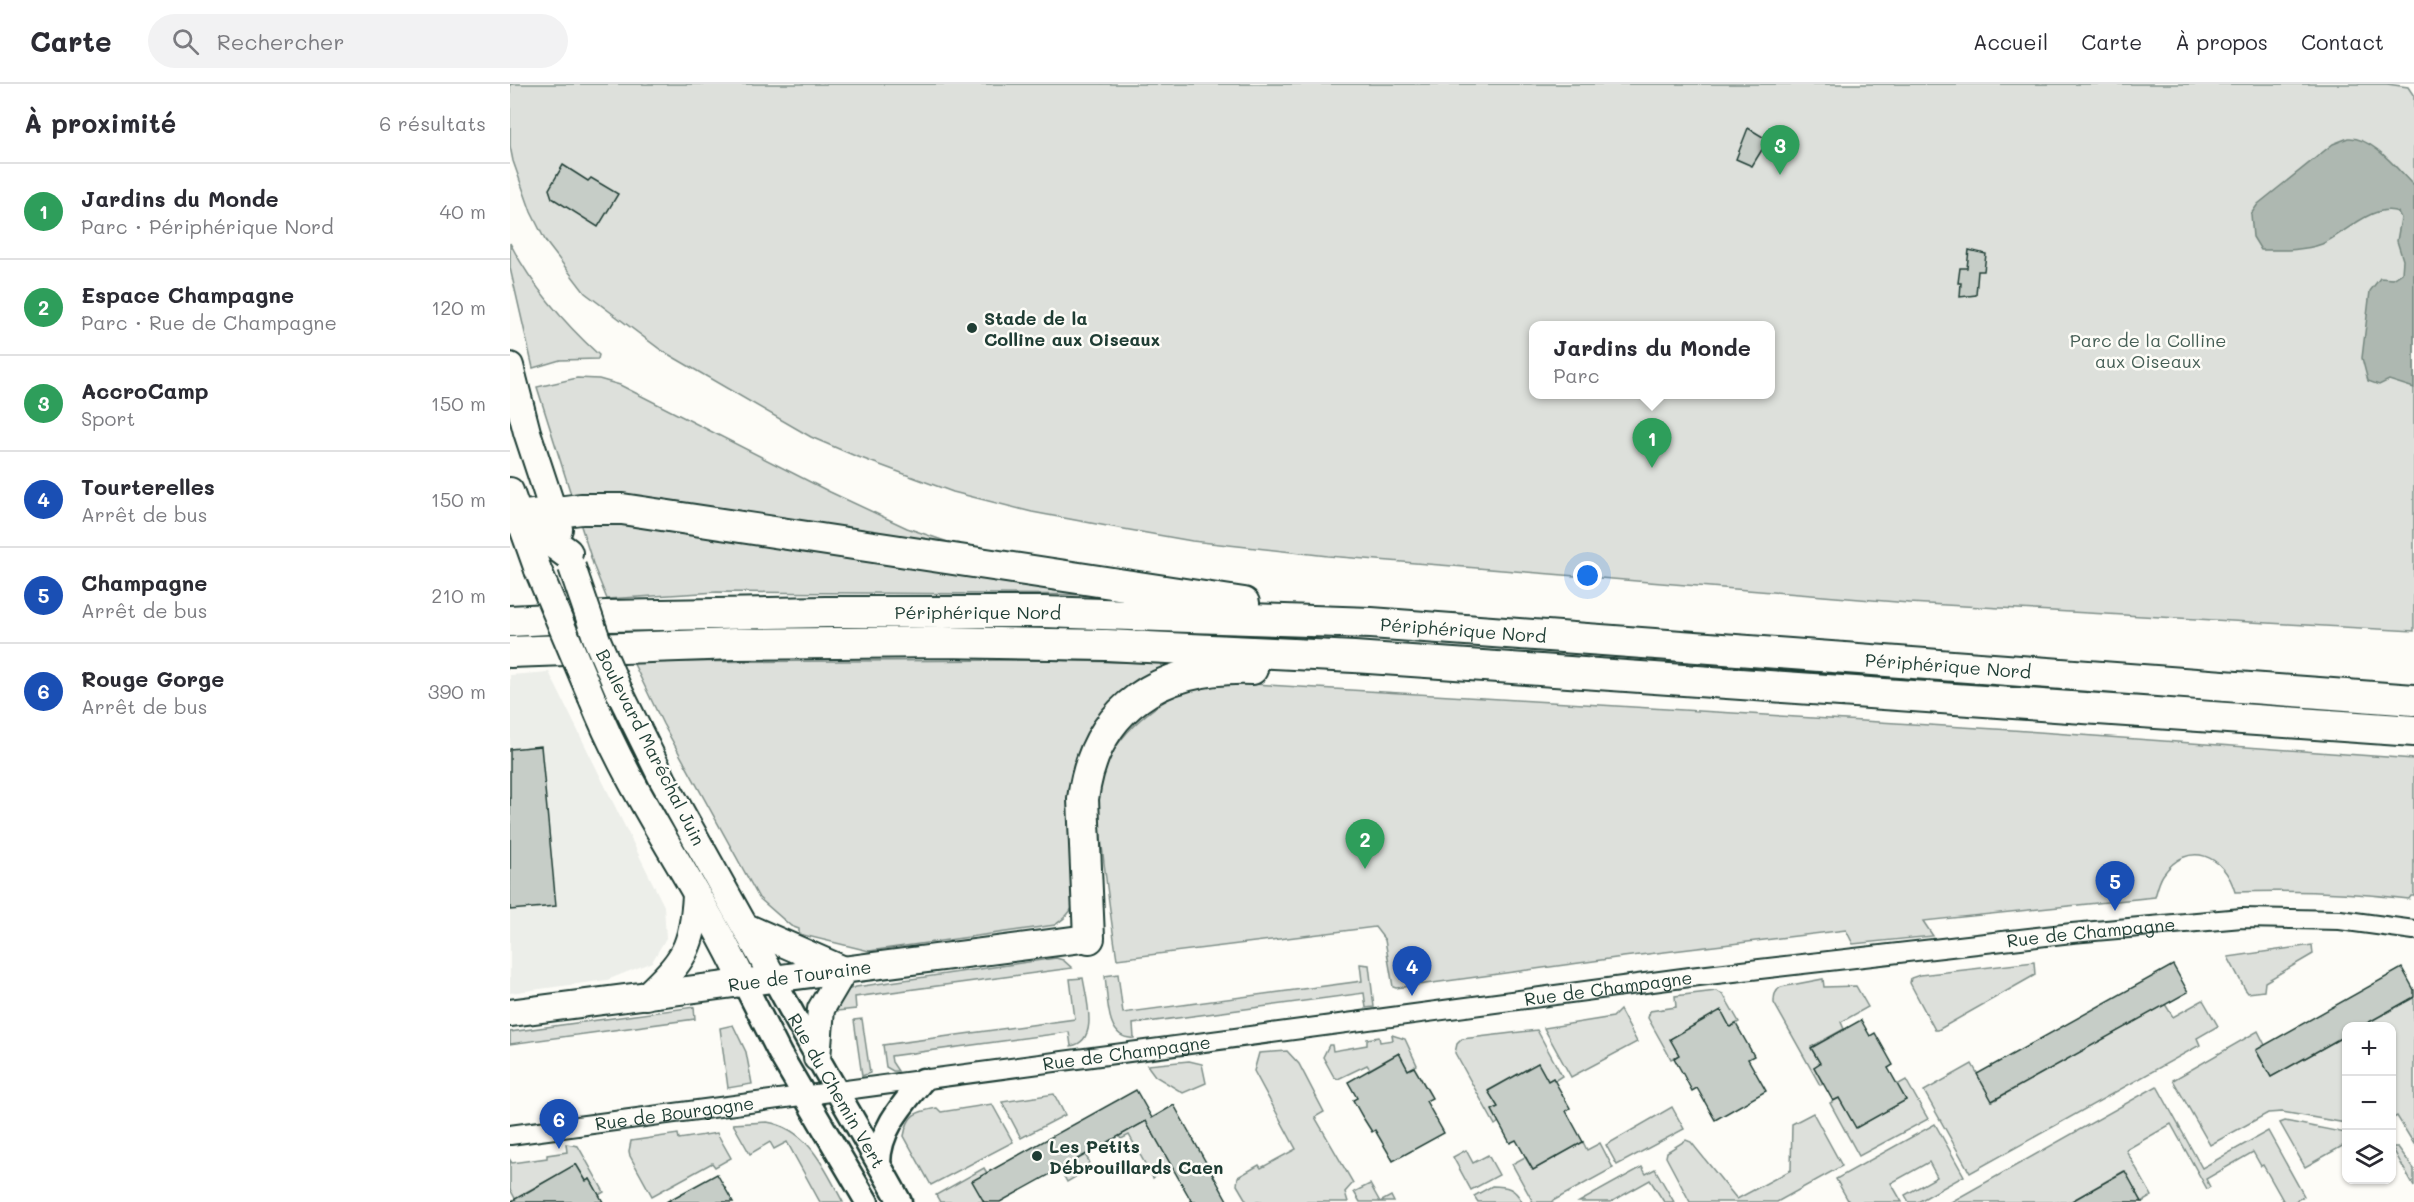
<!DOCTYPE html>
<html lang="fr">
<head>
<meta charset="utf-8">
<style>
	:root { --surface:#fff; --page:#f2f2f3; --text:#2b2b33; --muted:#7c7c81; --line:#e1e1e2; --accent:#ea580c }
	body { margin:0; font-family:Mali,sans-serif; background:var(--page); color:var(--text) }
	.controls { position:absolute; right:18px; bottom:18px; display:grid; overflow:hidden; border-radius:12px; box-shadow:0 2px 4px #0004 }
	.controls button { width:54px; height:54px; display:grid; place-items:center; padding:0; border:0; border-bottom:2px solid var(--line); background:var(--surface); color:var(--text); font:30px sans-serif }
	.you { position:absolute; left:1078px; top:492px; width:21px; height:21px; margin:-15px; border:4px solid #fff; border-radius:50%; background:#1a73e8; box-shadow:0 0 0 9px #1a73e833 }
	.badge { display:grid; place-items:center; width:39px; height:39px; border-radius:50%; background:var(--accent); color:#fff; font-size:20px; font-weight:700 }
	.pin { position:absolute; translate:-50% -50px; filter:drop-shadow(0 2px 3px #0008) }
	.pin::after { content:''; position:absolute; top:32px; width:21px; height:18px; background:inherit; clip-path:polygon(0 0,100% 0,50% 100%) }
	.popup { position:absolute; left:1019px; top:237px; width:246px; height:78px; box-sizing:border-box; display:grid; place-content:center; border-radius:12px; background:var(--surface); filter:drop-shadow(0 2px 4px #0005); font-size:20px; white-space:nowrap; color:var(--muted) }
	.popup b { font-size:22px; color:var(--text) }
	.popup::after { content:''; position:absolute; left:50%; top:100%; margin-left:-12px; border:12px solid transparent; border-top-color:var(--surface) }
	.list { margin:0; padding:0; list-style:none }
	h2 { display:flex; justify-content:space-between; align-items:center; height:78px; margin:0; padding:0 24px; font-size:26px }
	h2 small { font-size:20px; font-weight:400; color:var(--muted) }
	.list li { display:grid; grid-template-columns:39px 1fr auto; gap:18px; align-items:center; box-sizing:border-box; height:96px; padding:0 24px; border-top:2px solid var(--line) }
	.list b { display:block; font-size:22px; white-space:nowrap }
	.list p { margin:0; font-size:20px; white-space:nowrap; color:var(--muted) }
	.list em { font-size:20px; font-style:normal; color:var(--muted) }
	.icon { flex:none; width:33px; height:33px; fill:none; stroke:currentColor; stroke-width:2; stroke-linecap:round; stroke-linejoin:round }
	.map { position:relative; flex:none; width:1904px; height:1118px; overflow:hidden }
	header { display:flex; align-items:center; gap:36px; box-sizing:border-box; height:84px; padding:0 30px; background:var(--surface); border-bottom:2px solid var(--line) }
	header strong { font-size:28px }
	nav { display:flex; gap:33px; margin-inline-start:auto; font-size:21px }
	.search { width:420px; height:54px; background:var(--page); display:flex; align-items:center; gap:15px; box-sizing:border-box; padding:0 21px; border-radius:33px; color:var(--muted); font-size:22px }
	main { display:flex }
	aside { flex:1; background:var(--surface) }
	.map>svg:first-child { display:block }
</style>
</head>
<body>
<header>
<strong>Carte</strong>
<div class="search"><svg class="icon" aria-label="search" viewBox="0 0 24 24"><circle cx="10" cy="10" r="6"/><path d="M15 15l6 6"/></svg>Rechercher</div>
<nav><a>Accueil</a><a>Carte</a><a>À propos</a><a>Contact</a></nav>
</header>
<main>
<aside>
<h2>À proximité<small>6 résultats</small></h2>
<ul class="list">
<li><span class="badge" style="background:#2e9e5b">1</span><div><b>Jardins du Monde</b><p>Parc · Périphérique Nord</p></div><em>40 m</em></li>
<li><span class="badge" style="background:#2e9e5b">2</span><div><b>Espace Champagne</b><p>Parc · Rue de Champagne</p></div><em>120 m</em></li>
<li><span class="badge" style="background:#2e9e5b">3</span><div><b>AccroCamp</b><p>Sport</p></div><em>150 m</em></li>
<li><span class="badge" style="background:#1a4fb4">4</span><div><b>Tourterelles</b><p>Arrêt de bus</p></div><em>150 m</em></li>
<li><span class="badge" style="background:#1a4fb4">5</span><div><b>Champagne</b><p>Arrêt de bus</p></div><em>210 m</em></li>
<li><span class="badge" style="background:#1a4fb4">6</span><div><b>Rouge Gorge</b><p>Arrêt de bus</p></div><em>390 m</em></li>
</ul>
</aside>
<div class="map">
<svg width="1904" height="1118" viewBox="0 0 1904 1118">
	<rect width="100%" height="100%" fill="#fdfcf7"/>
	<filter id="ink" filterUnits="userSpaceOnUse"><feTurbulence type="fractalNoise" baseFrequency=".0167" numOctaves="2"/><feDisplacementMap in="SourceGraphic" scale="12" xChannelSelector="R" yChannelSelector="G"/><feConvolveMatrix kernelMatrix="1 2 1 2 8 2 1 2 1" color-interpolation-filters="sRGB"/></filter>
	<g filter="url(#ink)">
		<path fill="#eceee9" d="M39,588l115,234 2,32 -14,24 -45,18 -97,13v-318z"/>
		<g fill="#dde0db" stroke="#7e8e88" stroke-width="1.5" fill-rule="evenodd">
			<path d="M0,0h1877l21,3 6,9v535l-505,-28 -581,-47 -136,-15 -85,-15 -75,-14 -79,-20 -100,-37 -42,-18 -150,-87 -76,-57 -39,-51 -15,-30 -18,-51 -3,-15zM1024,242h236v68h-236z"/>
			<path d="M0,159c22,43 53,79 89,112l-1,4 -38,1 -27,8 -23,-100z"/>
			<path d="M67,294l22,1 21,6 210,107 77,36 141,48 79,19 -410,-3 -110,7 -13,-32 -57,-180z"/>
			<path d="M530,576l120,3 4,6c-17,12 -38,22 -54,36 -55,49 -38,131 -35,196 -4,12 -10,17 -20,24l-186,26 -70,-17v-5l-8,-3 -32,-28 -96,-174 -30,-62z"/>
			<path d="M726,599l776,47 402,29v137h-3l-2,3c-58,-7 -115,-9 -174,-7 -10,-37 -47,-53 -72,-17 -4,6 -6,15 -8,22l-232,24 10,15 -80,8 -7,-14 -223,27 -227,31 -3,-1 -8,-47 -10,-13 -258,32c-5,-32 -9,-64 -13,-96 -3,-28 -9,-58 -2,-86 11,-41 57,-81 98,-90 11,-3 24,-3 36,-4z"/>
			<path d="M1802,861l1,9 -48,28 -1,9 -16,2 -3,-4 -17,-32z"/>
			<path d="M546,874l7,2 9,8 -217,29 1,12 -19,2 -1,-5 8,-15 12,-4z"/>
			<path d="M1524,878l1,13 -97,55h-3l-25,-47 1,-5 9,-3z"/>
			<path d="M850,880l9,1 5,42 -8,1 -2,-15 -231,31 1,14c-29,3 -26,-42 -29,-62l13,-2 5,39 239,-32z"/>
			<path d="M573,894c3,20 17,63 -12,68l-2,-14 -178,24 1,6 6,9h-5l-7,-4 -3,-22 192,-26 -5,-40z"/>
			<path d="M1313,895l1,8 32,-1 12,21 -27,15 3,7 -33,18 9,16 -6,4 9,17 -3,1 -46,-82c0,-8 1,-12 7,-16z"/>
			<path d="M1206,907l7,3 16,28 -9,5 -9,-16 -50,28 8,16 -8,4 -23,-41 2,-7 26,-4 -1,-11z"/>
			<path d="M1903,914l1,1v145l-17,-28 -5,3v-93h-30z"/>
			<path d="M1693,916l15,26 -21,12 3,7 -230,128 -46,-82 48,-27 21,37 172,-97 8,13z"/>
			<path d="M184,923l1,12 -185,25v-12z"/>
			<path d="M1110,926l17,32 -66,35 -27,-49 69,-11z"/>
			<path d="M352,935l8,54 -8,3 -8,-56z"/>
			<path d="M223,941l13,27 6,32 -24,4 -8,-60z"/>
			<path d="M1027,946l25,46 -8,5 -1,-3 -5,3 -10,-18 -49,27 9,17 1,15 -4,3 -40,-72 2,-9 5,-5z"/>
			<path d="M1748,947l7,14 -9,6 15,26 75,-42v88l-64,-11 -14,1 -58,32 -37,-65z"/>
			<path d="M882,951l13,4 12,26 -9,5 -9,-17 -29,16 -3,-4 -29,14 -4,-2 -11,-20 6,-12h3l1,6 34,-6v-6l12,-2 1,5 13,-2z"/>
			<path d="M777,967l12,13 25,48 -9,5 38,66 -8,9 3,10h-101l-10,-17 1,-8 21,-12 2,3 35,-19 -42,-78 5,-18z"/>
			<path d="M679,977l13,3 4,19 -23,10 -28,-17 -8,-11z"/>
			<path d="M1396,996l22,39 -69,37 -29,-53 9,-5 17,29 50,-27 -9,-15z"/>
			<path d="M1647,1002l45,82 66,-37 36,65 -10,6h-10l-21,-37 -2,1 -8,-14 -47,27 4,8 -3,2 -36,-65 -45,26 26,46 -10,6 -18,-31 -54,31h-119z"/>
			<path d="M544,1010l11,21 -44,23 -19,-36z"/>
			<path d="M482,1020l21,38 -82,43 -27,-49c4,-23 12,-24 33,-28l4,4z"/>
			<path d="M1162,1023l12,22 -67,36 -11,-20z"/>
			<path d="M1303,1029l29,53 -65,36h-87l-24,-45 1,-5 19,-12 5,2 46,57 54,-29 1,-46z"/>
			<path d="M636,1037l24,42 -17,15 -24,-43 -8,4 -2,-3z"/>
			<path d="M1775,1037l61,12v11l-41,23 -25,-44z"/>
			<path d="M257,1038c42,7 58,47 76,80h-23l-33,-60 -13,7 -4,-7 -20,12 -17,-30z"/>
			<path d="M1425,1040l29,52 -46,26h-9l-4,-7 32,-18 -8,-15 -38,21 11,19h-53l-13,-23z"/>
			<path d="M207,1049l14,25 -16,9 -3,-4 -60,33 -22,-40 -1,-5 2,-10 47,-7 1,5z"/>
			<path d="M1073,1058l4,8 13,-7 13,25 -62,34h-18l-21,-38 13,-7 8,13z"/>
			<path d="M56,1060l12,2 26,46 -5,3 -9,-16 -4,2 -10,-16 -50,27 -9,10 -7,-13v-29l2,3 35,-5v-3l20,-3z"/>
			<path d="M1882,1063h6l16,22v18z"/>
			<path d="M956,1066l7,13 15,-8 11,20 -28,15 -18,-33z"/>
			<path d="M575,1071l4,6 -2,9 -20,12 -7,-13z"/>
			<path d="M1132,1083l4,7 9,-5 19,33h-10l-14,-22 -39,22h-32z"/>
			<path d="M474,1084l3,5 -3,29h-44l-4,-7z"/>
			<path d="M860,1100l10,18 11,-6 3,6h-34l-6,-10z"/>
			<path d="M982,1102c15,0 23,2 30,16h-44l-4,-6z"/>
		</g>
		<path fill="#aeb8b1" stroke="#75877f" stroke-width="1.5" d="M1838,54c24,-2 50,32 66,48v202l-25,-8 -10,5 -11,-4 -6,-23 8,-67 10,-13 13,1 9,-6 1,-13 -6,-19 4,-23 -3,-6c-24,-10 -55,23 -76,32 -20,7 -41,6 -61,6l-8,-13 -2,-23 7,-10 75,-60z"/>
		<g fill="#c6cdc7" stroke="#1f3d34" stroke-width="1.5">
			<path d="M1238,44l20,12 -16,26 -16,-7z"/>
			<path d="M53,81l25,16 3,-3 27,16 -20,33 -46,-29 -3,-9z"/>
			<path d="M1459,166l17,4 -2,17h-6l-2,24 -16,2 1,-14h-3l2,-15h7z"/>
			<path d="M31,662l15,160 -46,4v-161z"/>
			<path d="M1663,881l15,27 -196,109 -15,-27z"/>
			<path d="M1892,884l12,22v7l-52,29h-16v9l-75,42 -15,-27z"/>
			<path d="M1211,926l9,17 6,-3 18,32 -6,3 18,32 -51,29 -18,-32 -5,3 -9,-17 -9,-16 5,-3 -9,-16z"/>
			<path d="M1351,936l9,16 5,-3 18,32 -5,3 18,32 -50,28 -17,-30 -6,3 -19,-34 6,-4 -9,-15z"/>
			<path d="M889,969l9,17 6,-3 14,24 4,7 -6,3 18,32 -51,28 -18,-31 -3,2 -10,-16 -9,-16 4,-2 -9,-16z"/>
			<path d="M1028,979l10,18 5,-3 17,30 -4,3 17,31 -50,28 -17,-30 -6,3 -18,-33 6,-3 -10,-16z"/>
			<path d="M626,1006l16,28 22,-13 54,97h-36l-46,-81 -146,81h-16l-12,-21z"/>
			<path d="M66,1080l10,17 4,-2 13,23h-93z"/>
			<path d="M1615,1087l17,31h-72z"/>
			<path d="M207,1090l16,28h-67z"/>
		</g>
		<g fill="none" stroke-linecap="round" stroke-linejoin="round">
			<defs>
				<g id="minor">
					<path id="s1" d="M0,1051l1180,-158 382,-44 170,-15 98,2 74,10"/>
				</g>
				<g id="tertiary">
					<path id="s2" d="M264,895c40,76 85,148 126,223"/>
					<path d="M234,899l36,71 87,148"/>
					<path d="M369,1080c0,-34 23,-59 44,-84"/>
				</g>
				<g id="secondary">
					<path d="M0,282l17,66 32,97"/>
					<path d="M0,407l28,79"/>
					<path d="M109,607l44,89 111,199"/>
					<path d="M82,614c40,101 106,187 152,285"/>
					<path d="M236,843l98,43"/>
					<path d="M136,912c38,-36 47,-48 50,-101"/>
					<path id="s3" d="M0,929l579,-75"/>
					<path d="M307,974l4,-49 23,-39"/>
				</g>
				<g id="trunk">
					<path d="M8,433l49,36"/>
					<path d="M0,434l71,-9h41l622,94"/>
					<path id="s4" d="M0,537l96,-5 220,-4h217l328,11 1043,77"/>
					<path d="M0,568l225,-8 208,-2 163,3 248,12 1060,74"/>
					<path d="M579,854l-6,-139c12,-93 79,-133 169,-130"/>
				</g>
			</defs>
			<use href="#minor" stroke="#1f3d34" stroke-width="22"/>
			<use href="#tertiary" stroke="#1f3d34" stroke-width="27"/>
			<use href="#secondary" stroke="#1f3d34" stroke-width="30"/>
			<use href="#trunk" stroke="#1f3d34" stroke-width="34"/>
			<use href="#minor" stroke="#fdfcf7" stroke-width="18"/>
			<use href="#tertiary" stroke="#fdfcf7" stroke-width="22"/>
			<use href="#secondary" stroke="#fdfcf7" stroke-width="26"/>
			<use href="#trunk" stroke="#fdfcf7" stroke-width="30"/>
			<defs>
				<g id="secondary-bridge">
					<path d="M62,483l25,73 22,51"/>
					<path d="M28,486l54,128"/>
				</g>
			</defs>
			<use href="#secondary-bridge" stroke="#1f3d34" stroke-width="30" stroke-linecap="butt"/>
			<use href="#secondary-bridge" stroke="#fdfcf7" stroke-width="26"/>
		</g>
	</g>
	<g fill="#1f3d34" stroke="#fdfcf7" stroke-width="2">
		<circle cx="462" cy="244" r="6"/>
		<circle cx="527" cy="1072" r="6"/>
	</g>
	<g text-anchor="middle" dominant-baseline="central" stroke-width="5" stroke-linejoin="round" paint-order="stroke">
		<g font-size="18" font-weight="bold" fill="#1f3d34" stroke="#fdfcf7" text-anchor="start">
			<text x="474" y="234">Stade de la<tspan x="474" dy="21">Colline aux Oiseaux</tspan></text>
			<text x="539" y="1062">Les Petits<tspan x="539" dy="21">Débrouillards Caen</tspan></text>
		</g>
		<g font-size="18" fill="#455e55" stroke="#fdfcf7">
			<text x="1638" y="256">Parc de la Colline<tspan x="1638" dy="21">aux Oiseaux</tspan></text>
		</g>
		<g font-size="18" fill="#1f3d34" stroke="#fdfcf7">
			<text stroke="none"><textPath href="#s4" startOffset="468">Périphérique Nord</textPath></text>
			<text stroke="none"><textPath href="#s4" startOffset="954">Périphérique Nord</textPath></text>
			<text stroke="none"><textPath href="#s4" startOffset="1440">Périphérique Nord</textPath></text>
			<text transform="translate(141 663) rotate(63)">Boulevard Maréchal Juin</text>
			<text stroke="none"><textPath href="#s1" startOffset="1594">Rue de Champagne</textPath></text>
			<text stroke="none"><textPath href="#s3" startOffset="292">Rue de Touraine</textPath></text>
			<text stroke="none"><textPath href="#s1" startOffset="1108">Rue de Champagne</textPath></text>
			<text stroke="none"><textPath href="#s1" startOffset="622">Rue de Champagne</textPath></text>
			<text stroke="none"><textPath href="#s2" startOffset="128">Rue du Chemin Vert</textPath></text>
			<text stroke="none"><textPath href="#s1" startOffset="166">Rue de Bourgogne</textPath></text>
		</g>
	</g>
</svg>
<div class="controls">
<button>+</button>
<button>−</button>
<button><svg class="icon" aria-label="layers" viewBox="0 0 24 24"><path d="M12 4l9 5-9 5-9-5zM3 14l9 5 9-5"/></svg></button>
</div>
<div class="you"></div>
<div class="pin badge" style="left:1142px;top:384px;background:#2e9e5b">1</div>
<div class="popup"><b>Jardins du Monde</b>Parc</div>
<div class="pin badge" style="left:855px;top:785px;background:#2e9e5b">2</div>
<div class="pin badge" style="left:1270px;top:91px;background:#2e9e5b">3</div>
<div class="pin badge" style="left:902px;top:912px;background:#1a4fb4">4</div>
<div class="pin badge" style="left:1605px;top:827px;background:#1a4fb4">5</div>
<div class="pin badge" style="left:49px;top:1065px;background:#1a4fb4">6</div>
</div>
</main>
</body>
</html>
